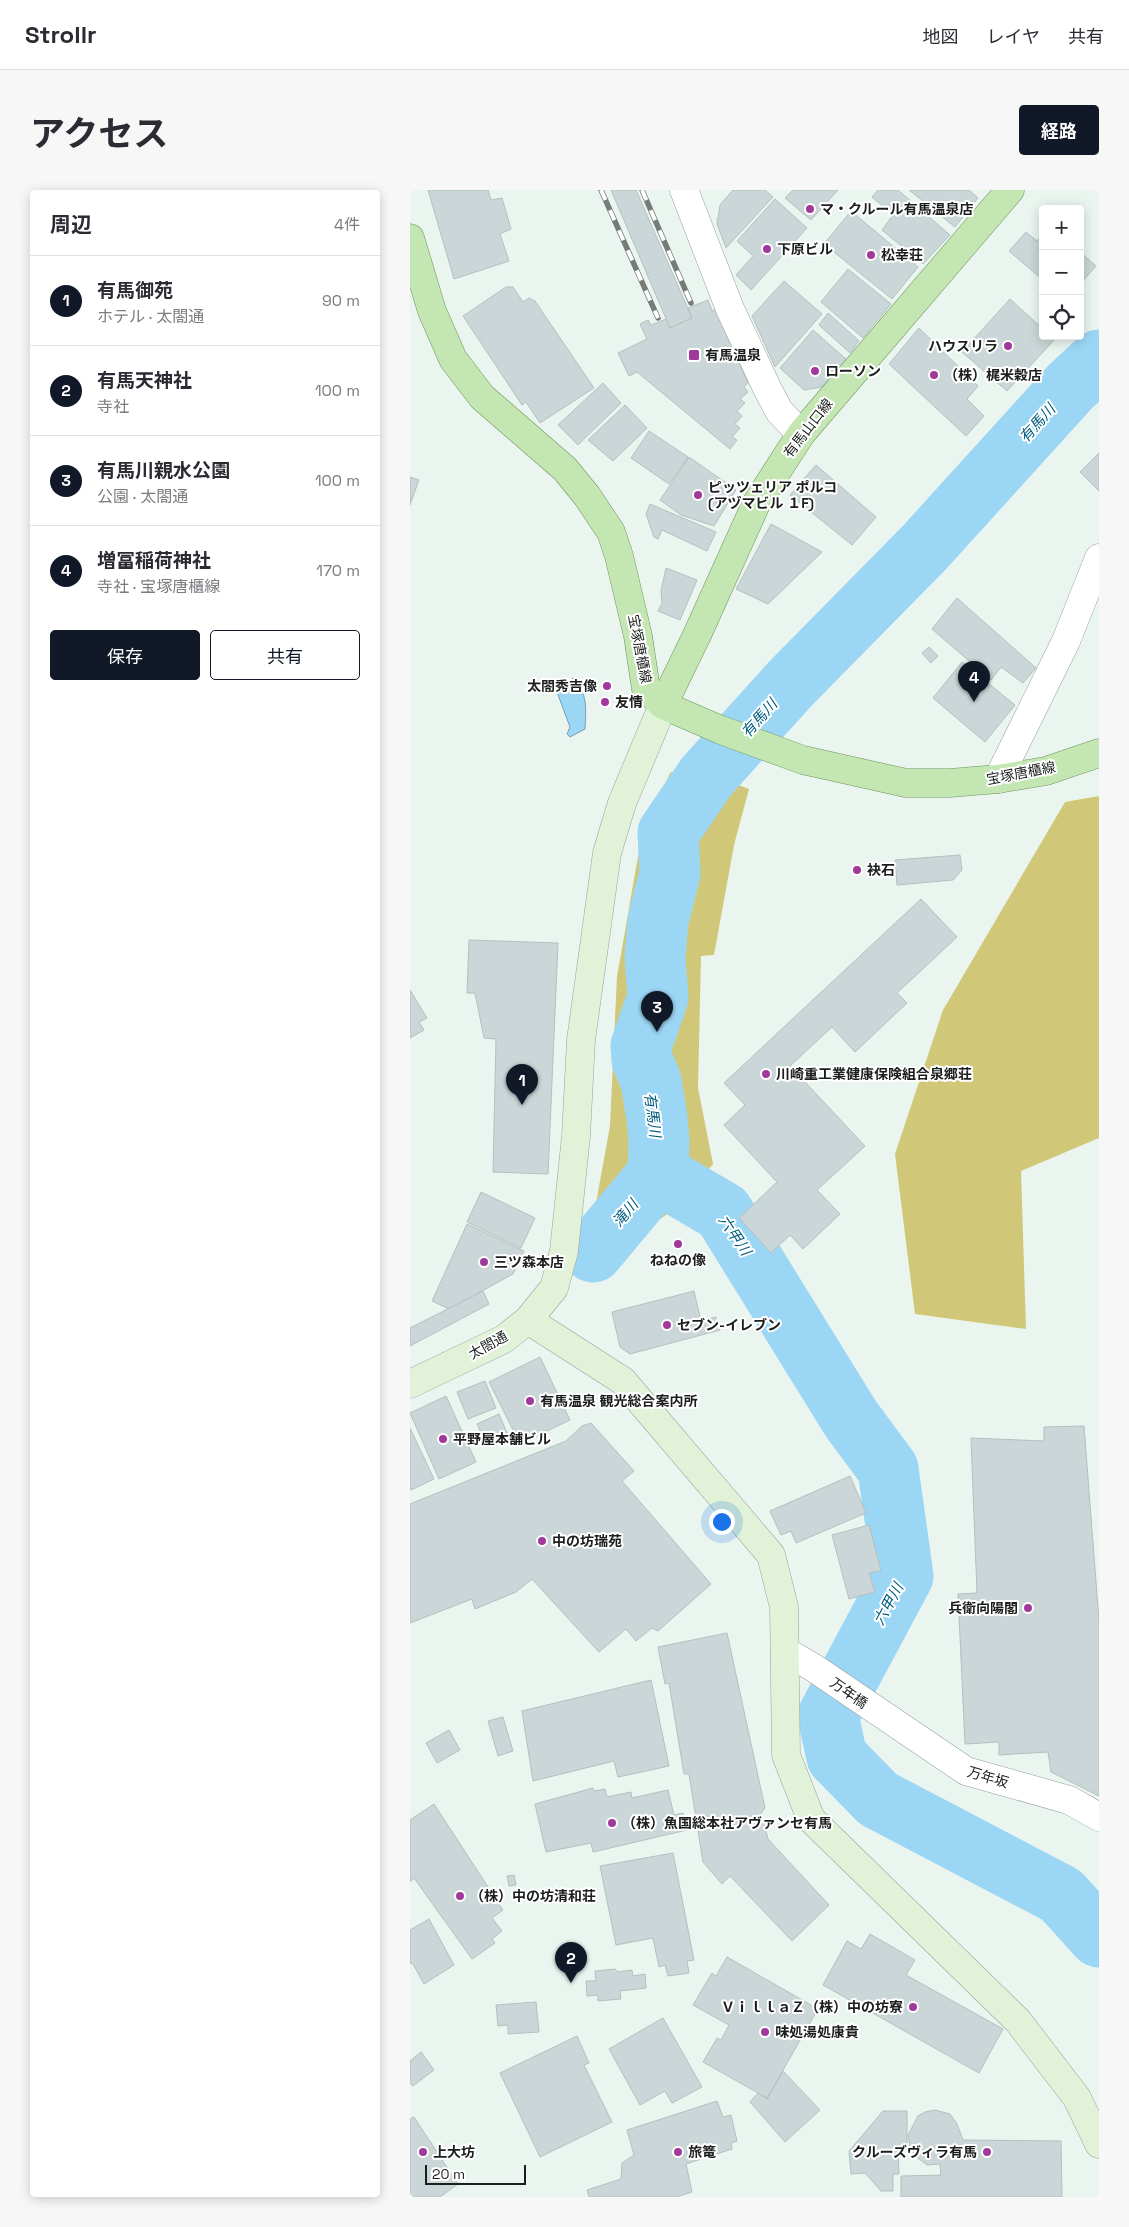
<!DOCTYPE html>
<html lang="ja">
<head>
<meta charset="utf-8">
<style>
	:root { --surface:#fff; --page:#f7f7f7; --text:#2b2b33; --muted:#7c7c81; --line:#e1e1e2; --accent:#111827 }
	body { margin:0; font-family:"Space Grotesk","Noto Sans JP",sans-serif; background:var(--page); color:var(--text) }
	.controls { position:absolute; right:15px; top:15px; display:grid; overflow:hidden; border-radius:5px; box-shadow:0 2px 12px #0003 }
	.controls button { width:45px; height:45px; display:grid; place-items:center; padding:0; border:0; border-bottom:1px solid var(--line); background:var(--surface); color:var(--text); font:25px sans-serif }
	.scale { position:absolute; left:15px; bottom:12px; width:101px; box-sizing:border-box; padding-left:5px; border:2px solid #1b1e1d; border-top:0; font-size:14px; line-height:18px; white-space:nowrap; color:#1b1e1d; -webkit-text-stroke:4px #fff; paint-order:stroke }
	.you { position:absolute; left:311px; top:1331px; width:18px; height:18px; margin:-12px; border:4px solid #fff; border-radius:50%; background:#1a73e8; box-shadow:0 0 0 8px #1a73e833 }
	.badge { display:grid; place-items:center; width:32px; height:32px; border-radius:50%; background:var(--accent); color:#fff; font-size:16px; font-weight:700 }
	.pin { position:absolute; translate:-50% -41px; filter:drop-shadow(0 1px 2px #0008) }
	.pin::after { content:''; position:absolute; top:26px; width:18px; height:15px; background:inherit; clip-path:polygon(0 0,100% 0,50% 100%) }
	.list { margin:0; padding:0; list-style:none }
	h2 { display:flex; justify-content:space-between; align-items:center; height:65px; margin:0; padding:0 20px; font-size:21px }
	h2 small { font-size:16px; font-weight:400; color:var(--muted) }
	.list li { display:grid; grid-template-columns:32px 1fr auto; gap:15px; align-items:center; box-sizing:border-box; height:90px; padding:0 20px; border-top:1px solid var(--line) }
	.list b { display:block; font-size:19px; white-space:nowrap }
	.list p { margin:0; font-size:16px; white-space:nowrap; color:var(--muted) }
	.list em { font-size:16px; font-style:normal; color:var(--muted) }
	.actions { display:flex; gap:10px; padding:15px 20px }
	.actions a { flex:1; padding:11px 0; border:1px solid var(--accent); border-radius:5px; text-align:center; font-size:18px; color:var(--accent) }
	.actions .main { background:var(--accent); color:#fff }
	.icon { flex:none; width:28px; height:28px; fill:none; stroke:currentColor; stroke-width:2; stroke-linecap:round; stroke-linejoin:round }
	.map { position:relative; flex:none; width:689px; height:2007px; overflow:hidden; border-radius:5px }
	header { display:flex; align-items:center; gap:30px; box-sizing:border-box; height:70px; padding:0 25px; background:var(--surface); border-bottom:1px solid var(--line) }
	header strong { font-size:24px }
	nav { display:flex; gap:28px; margin-inline-start:auto; font-size:18px }
	.intro { display:flex; align-items:center; justify-content:space-between; box-sizing:border-box; height:120px; padding:0 30px }
	h1 { margin:0; font-size:35px }
	.button { padding:12px 22px; border-radius:5px; background:var(--accent); color:#fff; font-size:18px; font-weight:700 }
	main { display:flex; gap:30px; padding:0 30px }
	aside { flex:1; background:var(--surface); border-radius:5px; box-shadow:0 2px 12px #0003 }
	.map>svg:first-child { display:block }
</style>
</head>
<body>
<header>
<strong>Strollr</strong>
<nav><a>地図</a><a>レイヤ</a><a>共有</a></nav>
</header>
<div class="intro"><h1>アクセス</h1><a class="button">経路</a></div>
<main>
<aside>
<h2>周辺<small>4件</small></h2>
<ul class="list">
<li><span class="badge">1</span><div><b>有馬御苑</b><p>ホテル · 太閤通</p></div><em>90 m</em></li>
<li><span class="badge">2</span><div><b>有馬天神社</b><p>寺社</p></div><em>100 m</em></li>
<li><span class="badge">3</span><div><b>有馬川親水公園</b><p>公園 · 太閤通</p></div><em>100 m</em></li>
<li><span class="badge">4</span><div><b>増冨稲荷神社</b><p>寺社 · 宝塚唐櫃線</p></div><em>170 m</em></li>
</ul>
<div class="actions"><a class="main">保存</a><a>共有</a></div>
</aside>
<div class="map">
<svg width="689" height="2007" viewBox="0 0 689 2007">
	<rect width="100%" height="100%" fill="#eaf5f0"/>
	<g fill="#d0c878">
		<path d="M278,575l61,24 -15,56 -20,110 -13,1 -3,132 15,76 -35,43 -65,43 -21,-25 18,-99 7,-150 3,-16 21,-121 29,-66z"/>
		<path d="M689,606v342l-78,33 5,158 -111,-15 -20,-160 48,-144 122,-208z"/>
	</g>
	<path fill="#9cd6f5" stroke="#759fb4" d="M163,488c15,16 13,30 12,51l-15,8 -3,-3 3,-7 -13,-35z"/>
	<g fill="none" stroke-linecap="round" stroke-linejoin="round">
		<g stroke="#9cd6f5" stroke-width="61">
			<path d="M248,984l65,38 128,207 37,50 15,107 -75,140 9,41 41,42 183,96 38,42"/>
			<path d="M248,984l1,-33 -2,-23 -6,-37 -9,-21 -1,-14 17,-49 -3,-39 3,-37 12,-48 -2,-40 38,-56 85,-94 133,-135 146,-161 29,-27"/>
			<path d="M183,1062l65,-78"/>
		</g>
	</g>
	<g fill="#cad6d7" stroke="#b4bfc0">
		<path d="M18,0h60l3,10 11,-2 9,31 -11,5 9,27 -55,18z"/>
		<path d="M201,0h25l56,128 -22,10z"/>
		<path d="M323,0h32l8,7 -47,51 -9,-24 3,-19z"/>
		<path d="M383,0h45l-27,30 -26,-22z"/>
		<path d="M468,0h20l52,45 -27,29 -41,-34 11,-15 -21,-18z"/>
		<path d="M499,0h60l9,8 -23,29z"/>
		<path d="M365,9l32,29 -56,62 -15,-15 17,-19 -16,-15z"/>
		<path d="M441,21l67,56 -26,32 -68,-55z"/>
		<path d="M616,42l11,9 6,-7v46l-34,-29z"/>
		<path d="M670,62l16,14 -16,18z"/>
		<path d="M438,79l43,35 -28,34 -42,-36z"/>
		<path d="M374,91l38,33 -47,53 -23,-51z"/>
		<path d="M96,97h7l10,15 6,-4 6,3 59,87 -54,35 -14,-21 -4,3 -59,-89z"/>
		<path d="M600,109l33,30v7h8l3,4 -47,51 -45,-39z"/>
		<path d="M298,110l4,11 4,-2 32,74 -4,4 4,5 -8,7 5,4 -8,8 5,5 -7,8 5,4 -8,9 5,3 -7,9 -93,-77 -8,4 -11,-23 29,-14 -7,-15 8,-4 3,5 15,-6 4,9 22,-10 -4,-10z"/>
		<path d="M418,123l31,28 -9,12 -31,-28z"/>
		<path d="M509,138l59,58 -11,13 17,17 -18,20 -77,-72z"/>
		<path d="M403,140l34,30 -25,27 -18,3 -24,-22z"/>
		<path d="M193,193l18,20 -43,42 -20,-20z"/>
		<path d="M215,215l22,23 -34,33 -25,-21z"/>
		<path d="M239,241l39,26 -19,27 -38,-26z"/>
		<path d="M689,263v38l-19,-19z"/>
		<path d="M279,267l47,33 -22,36 -33,-11 -21,-15z"/>
		<path d="M406,275l60,52 -24,28 -62,-50z"/>
		<path d="M0,287l9,3 -9,25z"/>
		<path d="M240,314l66,28 -9,19 -45,-21 -4,9 -4,-2 -8,-23z"/>
		<path d="M361,334l51,28 -54,52 -32,-15z"/>
		<path d="M256,378l31,12 -17,40 -22,-9 4,-8 -1,-12z"/>
		<path d="M547,408l79,70 -13,15 -22,-16 -10,13 -59,-51z"/>
		<path d="M519,457l9,9 -7,7 -9,-10z"/>
		<path d="M552,472l53,43 -30,37 -52,-44z"/>
		<path d="M550,665l2,15 -9,10 -56,5 -2,-25z"/>
		<path d="M511,709l36,38 -60,56 10,10 -52,49 -23,-25 -42,39 75,80 -48,44 23,24 -37,35 -13,-14 -19,18 -32,-35 38,-36 -53,-57 21,-20 -21,-22z"/>
		<path d="M59,750l89,3 -10,231 -55,-2 3,-133 -12,-1 -9,-45h-8z"/>
		<path d="M0,800l17,28 -8,4 5,8 -14,8z"/>
		<path d="M71,1002l54,26 -14,30 -54,-26z"/>
		<path d="M57,1034l57,27 -11,23 -64,35 -17,-8z"/>
		<path d="M73,1101l6,13 -79,42v-18z"/>
		<path d="M284,1101l7,30 15,-4 4,13 -90,24 -10,-7 -8,-35z"/>
		<path d="M130,1167l30,63 -50,24 -31,-62z"/>
		<path d="M75,1191l11,27 -28,11 -11,-27z"/>
		<path d="M36,1206l30,66 -37,17 -29,-66z"/>
		<path d="M89,1224l8,19 -22,9 -8,-18z"/>
		<path d="M181,1233l43,48 -12,10 89,103 -53,47 -6,-3 -16,13 -10,-12 -27,23 -67,-73 -16,13 -41,17 -3,-10 -62,24v-119l156,-63 16,-15z"/>
		<path d="M674,1236l15,195v175l-48,-24 -3,-20 -49,3v-13l-34,2 -7,-150 19,-1 -6,-155 73,3v-14z"/>
		<path d="M0,1238l24,51 -23,11 -1,-3z"/>
		<path d="M440,1286l16,37 -70,30 -5,-12 -10,4 -11,-24z"/>
		<path d="M459,1335l12,46 -12,2 6,19 -26,7 -17,-64z"/>
		<path d="M317,1443l38,175 -4,5 7,26 61,66 -37,36 -62,-65 -8,8 -19,-22 -14,-88h-5l-15,-91 -4,1 -7,-37z"/>
		<path d="M241,1490l18,86 -51,11 -4,-16 -81,20 -11,-70z"/>
		<path d="M93,1527l10,34 -15,5 -10,-35z"/>
		<path d="M39,1540l11,20 -23,13 -11,-20z"/>
		<path d="M183,1598l1,3 11,-2 2,8 24,-5 1,6 36,-8 6,25 9,-2 4,17 -94,22 -2,-9 -45,9 -11,-48z"/>
		<path d="M24,1614l69,106 -11,8 10,13 -10,8 3,4 -23,16 -58,-81 -4,4v-62z"/>
		<path d="M263,1663l21,107 -7,1 2,12 -21,3 -3,-11 -6,2 -6,-29 -37,7 -16,-79z"/>
		<path d="M104,1685l2,10 -7,1 -2,-10z"/>
		<path d="M19,1729l25,46 -30,19 -11,-20 -3,-1v-33z"/>
		<path d="M460,1744l45,26 -9,15 97,54 -24,44 -156,-88 24,-44 14,8z"/>
		<path d="M317,1767l91,52 -51,89 -64,-36 14,-24 4,2 8,-15 -36,-20 19,-32 4,3z"/>
		<path d="M205,1779l3,3 14,-2 1,6 12,-2 1,14 -26,3 1,8 -23,2v-6l-11,1 -1,-15h10l-1,-10z"/>
		<path d="M126,1812l3,30 -31,2v-9l-10,1 -2,-21z"/>
		<path d="M253,1828l39,69 -30,16 -7,-12 -25,14 -31,-56z"/>
		<path d="M167,1846l12,27 -5,2 28,57 -72,35 -40,-84z"/>
		<path d="M11,1862l13,18 -21,16 -3,-3v-22z"/>
		<path d="M373,1881l37,39 -35,32 -35,-40 8,-9 9,6z"/>
		<path d="M307,1911l6,16 8,-2 6,26 -6,2 1,6 -46,15 6,28 -16,5h-87l-2,-7 34,-11 1,-16 12,-8 -7,-25z"/>
		<path d="M525,1920l15,4 7,10 6,16 98,1 1,56h-161v-21l40,-1 -1,-11 -13,1 -12,-9 -5,-9 -2,-12 10,-19 7,-4z"/>
		<path d="M473,1921h24v36h-9l1,27h-6v17h-12l-16,-18 -14,1 -2,-23z"/>
		<path d="M4,1927l44,67 -18,13h-30v-78z"/>
	</g>
	<g fill="none" stroke-linecap="round" stroke-linejoin="round">
		<defs>
			<g id="street">
				<path d="M274,0l46,119 37,79 12,23 22,23"/>
				<path d="M588,589l68,-138 33,-83"/>
				<path d="M375,1461l29,17 152,103 103,29 30,17"/>
			</g>
			<g id="secondary">
				<path d="M118,1130l95,61 148,174 13,52 2,148 25,64 207,202 59,77 22,46"/>
				<path d="M0,1194l94,-45 24,-19 26,-32 10,-37 12,-115 5,-96 26,-187 15,-50 41,-98"/>
			</g>
			<g id="primary">
				<path d="M0,48l22,73 21,48 29,38 83,72 22,27 24,36 8,24 19,80 8,53 17,16 58,25 82,30 103,23h44l48,-4 48,-8 53,-18"/>
				<path d="M253,515l34,-70 59,-131 45,-70 209,-244"/>
			</g>
		</defs>
		<use href="#street" stroke="#97a09c" stroke-width="29"/>
		<use href="#secondary" stroke="#97a09c" stroke-width="29"/>
		<use href="#primary" stroke="#6f955c" stroke-width="29"/>
		<use href="#street" stroke="#fff" stroke-width="28"/>
		<use href="#secondary" stroke="#e1f2d8" stroke-width="28"/>
		<use href="#primary" stroke="#c4e6b2" stroke-width="28"/>
		<defs>
			<g id="rail">
				<path d="M191,0l57,128"/>
				<path d="M232,0l49,113"/>
			</g>
		</defs>
		<use href="#rail" stroke="#747b78" stroke-width="5.5"/>
		<use href="#rail" stroke="#fff" stroke-width="4" stroke-dasharray="11" stroke-linecap="butt"/>
	</g>
	<g fill="#a1399c" stroke="#fff" stroke-width="2">
		<circle cx="400" cy="19" r="5"/>
		<circle cx="357" cy="59" r="5"/>
		<circle cx="461" cy="65" r="5"/>
		<circle cx="598" cy="156" r="5"/>
		<rect x="278" y="159" width="12" height="12" rx="2.5"/>
		<circle cx="405" cy="181" r="5"/>
		<circle cx="524" cy="185" r="5"/>
		<circle cx="288" cy="305" r="5"/>
		<circle cx="197" cy="496" r="5"/>
		<circle cx="195" cy="512" r="5"/>
		<circle cx="447" cy="680" r="5"/>
		<circle cx="356" cy="884" r="5"/>
		<circle cx="268" cy="1054" r="5"/>
		<circle cx="74" cy="1072" r="5"/>
		<circle cx="257" cy="1135" r="5"/>
		<circle cx="120" cy="1211" r="5"/>
		<circle cx="33" cy="1249" r="5"/>
		<circle cx="132" cy="1351" r="5"/>
		<circle cx="618" cy="1418" r="5"/>
		<circle cx="202" cy="1633" r="5"/>
		<circle cx="50" cy="1706" r="5"/>
		<circle cx="503" cy="1817" r="5"/>
		<circle cx="355" cy="1842" r="5"/>
		<circle cx="13" cy="1962" r="5"/>
		<circle cx="268" cy="1962" r="5"/>
		<circle cx="577" cy="1962" r="5"/>
	</g>
	<g text-anchor="middle" dominant-baseline="central" stroke-width="4" stroke-linejoin="round" paint-order="stroke">
		<g font-size="14" font-weight="bold" fill="#1b1e1d" stroke="#fff" text-anchor="start">
			<text x="410" y="19">マ・クルール有馬温泉店</text>
			<text x="367" y="59">下原ビル</text>
			<text x="471" y="65">松幸荘</text>
			<text x="588" y="156" text-anchor="end">ハウスリラ</text>
			<text x="295" y="165">有馬温泉</text>
			<text x="415" y="181">ローソン</text>
			<text x="534" y="185">（株）梶米穀店</text>
			<text x="298" y="297">ピッツェリア ポルコ<tspan x="298" dy="16">(アヅマビル １F)</tspan></text>
			<text x="187" y="496" text-anchor="end">太閤秀吉像</text>
			<text x="205" y="512">友情</text>
			<text x="457" y="680">袂石</text>
			<text x="366" y="884">川崎重工業健康保険組合泉郷荘</text>
			<text x="268" y="1070" text-anchor="middle">ねねの像</text>
			<text x="84" y="1072">三ツ森本店</text>
			<text x="267" y="1135">セブン-イレブン</text>
			<text x="130" y="1211">有馬温泉 観光総合案内所</text>
			<text x="43" y="1249">平野屋本舗ビル</text>
			<text x="142" y="1351">中の坊瑞苑</text>
			<text x="608" y="1418" text-anchor="end">兵衛向陽閣</text>
			<text x="212" y="1633">（株）魚国総本社アヴァンセ有馬</text>
			<text x="60" y="1706">（株）中の坊清和荘</text>
			<text x="493" y="1817" text-anchor="end">ＶｉｌｌａＺ（株）中の坊寮</text>
			<text x="365" y="1842">味処湯処康貴</text>
			<text x="23" y="1962">上大坊</text>
			<text x="278" y="1962">旅篭</text>
			<text x="567" y="1962" text-anchor="end">クルーズヴィラ有馬</text>
		</g>
		<g font-size="14" fill="#1b1e1d" stroke="#fff">
			<text transform="translate(398 238) rotate(-52)">有馬山口線</text>
			<text transform="translate(230 459) rotate(79)">宝塚唐櫃線</text>
			<text transform="translate(611 583) rotate(-11)">宝塚唐櫃線</text>
			<text transform="translate(78 1155) rotate(-29)">太閤通</text>
			<text transform="translate(439 1503) rotate(35)">万年橋</text>
			<text transform="translate(578 1587) rotate(17)">万年坂</text>
		</g>
		<g font-size="15" font-style="italic" fill="#035d7f" stroke="#fff">
			<text transform="translate(627 233) rotate(-48)">有馬川</text>
			<text transform="translate(349 528) rotate(-48)">有馬川</text>
			<text transform="translate(243 925) rotate(83)">有馬川</text>
			<text transform="translate(215 1023) rotate(-50)">滝川</text>
			<text transform="translate(325 1045) rotate(56)">六甲川</text>
			<text transform="translate(478 1414) rotate(-62)">六甲川</text>
		</g>
	</g>
</svg>
<div class="controls">
<button>+</button>
<button>−</button>
<button><svg class="icon" aria-label="locate" viewBox="0 0 24 24"><circle cx="12" cy="12" r="6"/><path d="M12 2v4M12 18v4M2 12h4M18 12h4"/></svg></button>
</div>
<div class="scale">20 m</div>
<div class="you"></div>
<div class="pin badge" style="left:112px;top:915px">1</div>
<div class="pin badge" style="left:161px;top:1793px">2</div>
<div class="pin badge" style="left:247px;top:842px">3</div>
<div class="pin badge" style="left:564px;top:512px">4</div>
</div>
</main>
</body>
</html>
